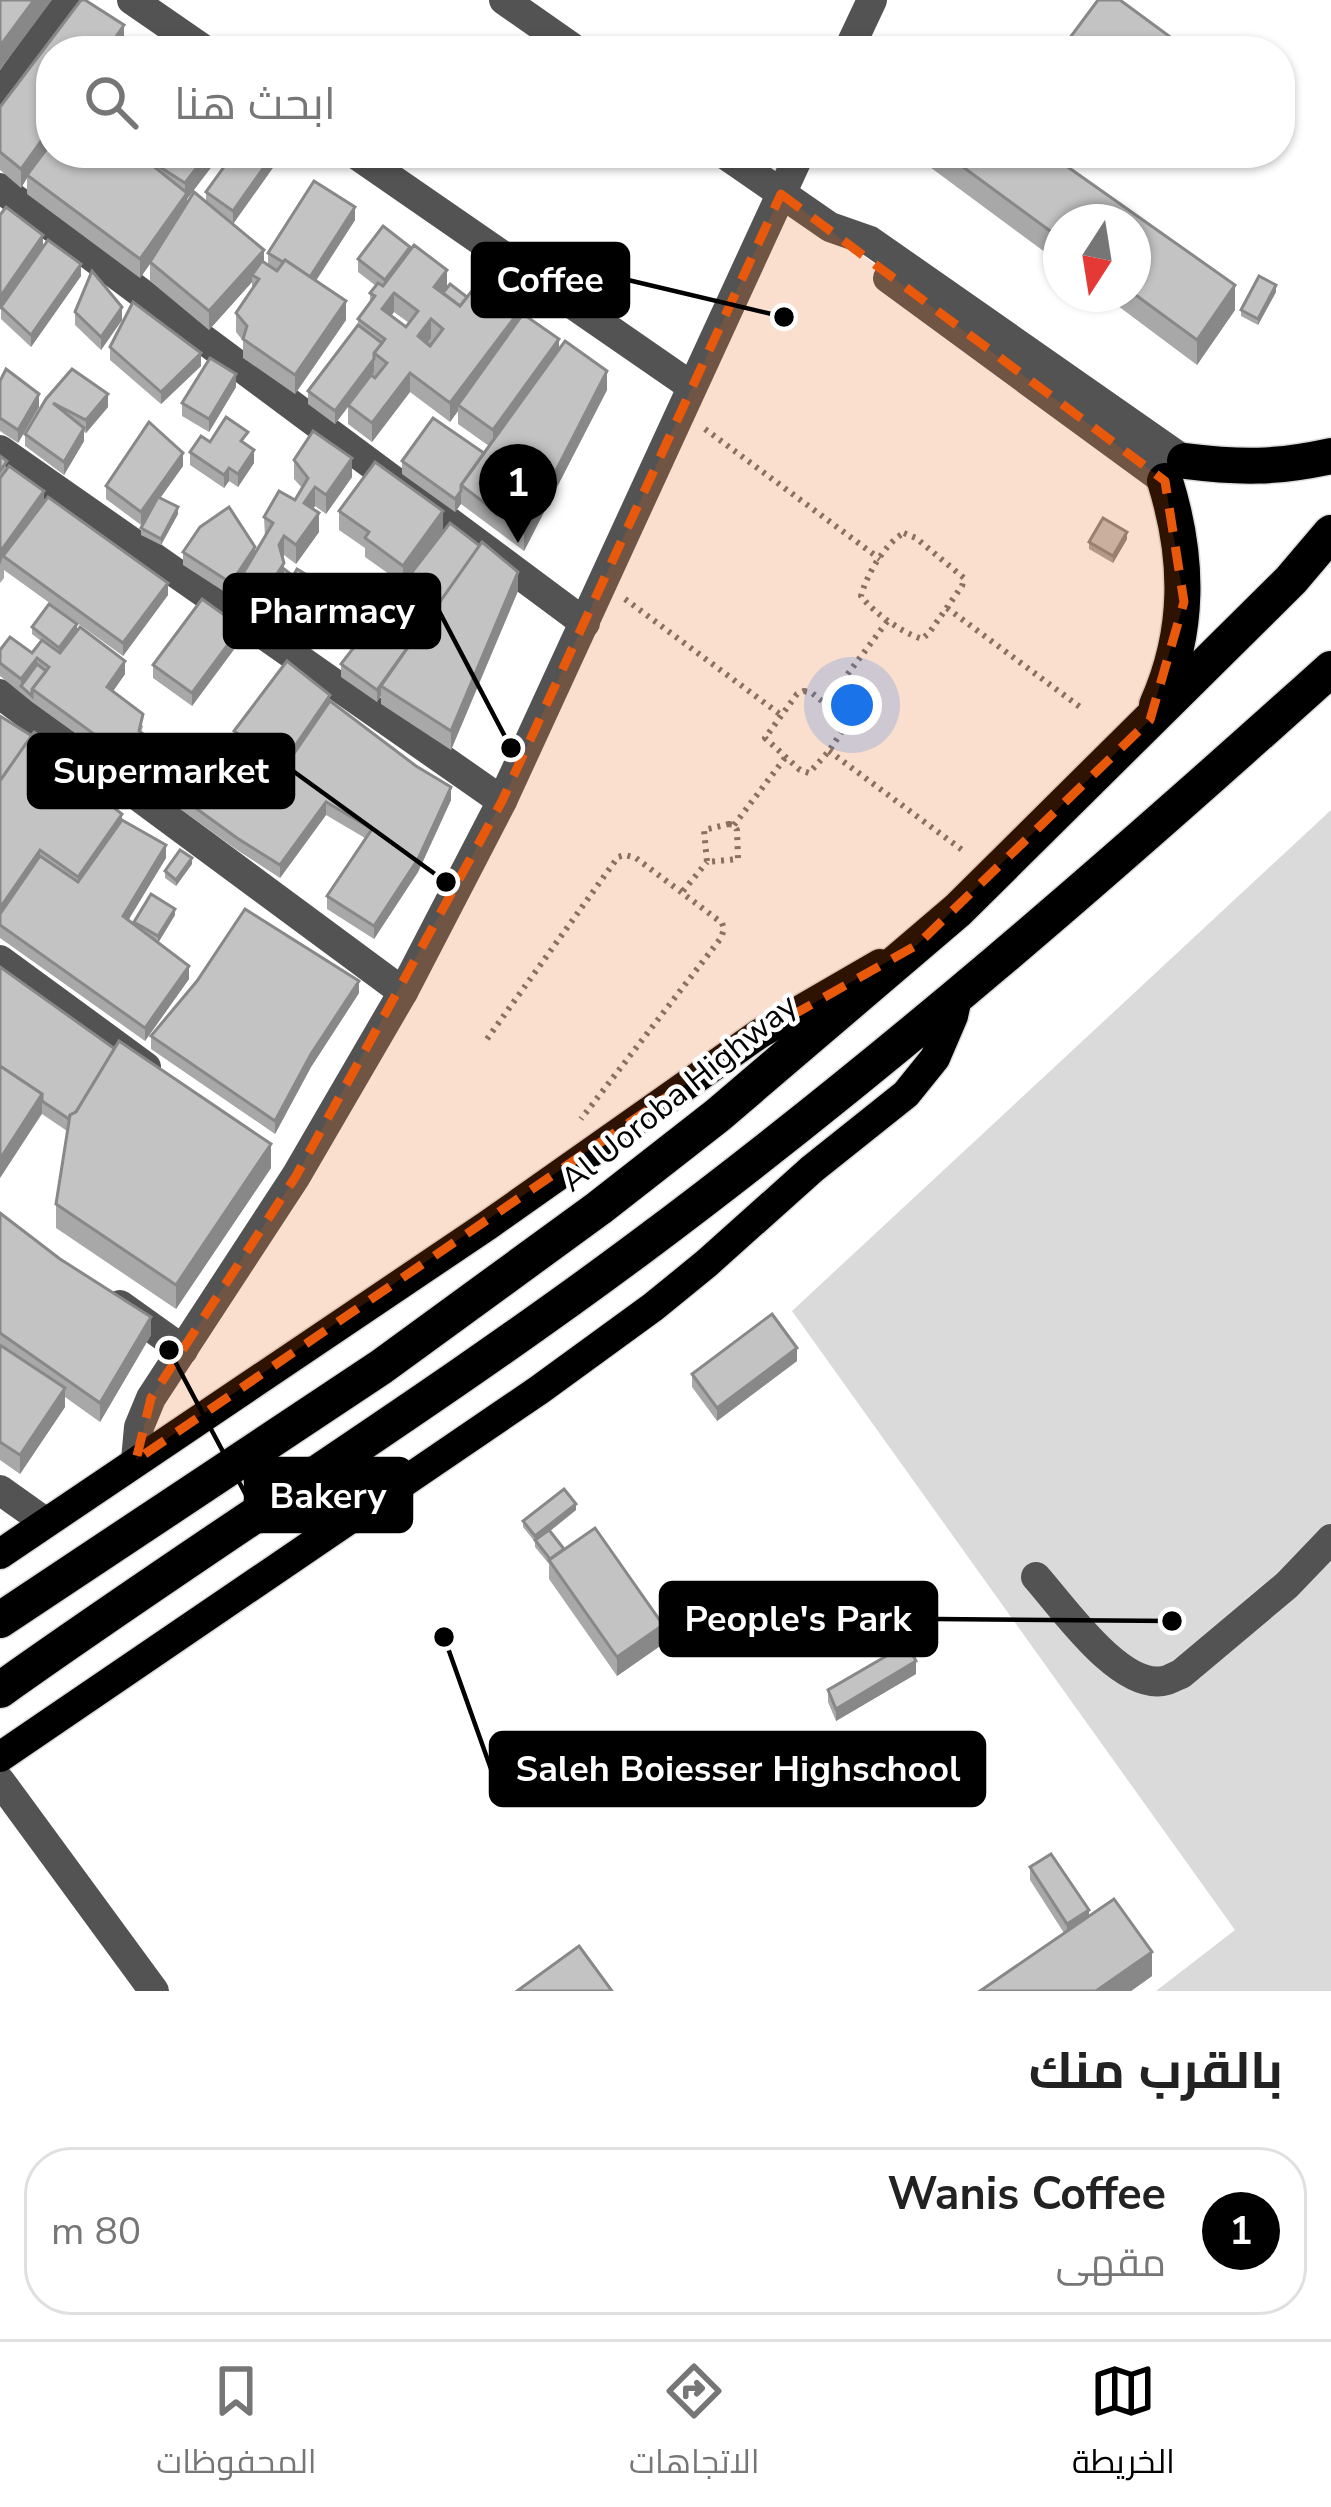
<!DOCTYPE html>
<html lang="ar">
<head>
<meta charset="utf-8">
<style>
	:root { --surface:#fff; --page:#f2f2f2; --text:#222; --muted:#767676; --line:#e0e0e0; --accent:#000 }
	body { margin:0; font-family:"Nunito Sans",Cairo,sans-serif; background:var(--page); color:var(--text); direction:rtl }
	.compass { position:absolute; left:1043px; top:204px; width:108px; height:108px; border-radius:50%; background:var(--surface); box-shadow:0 3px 9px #0004; rotate:192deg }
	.you { position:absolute; left:852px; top:705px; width:42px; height:42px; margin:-30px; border:9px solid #fff; border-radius:50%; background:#1a73e8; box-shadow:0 0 0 18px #1a73e833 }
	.badge { display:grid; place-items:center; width:78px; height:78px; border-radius:50%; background:var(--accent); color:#fff; font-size:39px; font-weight:700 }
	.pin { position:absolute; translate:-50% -99px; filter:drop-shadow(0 3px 6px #0008) }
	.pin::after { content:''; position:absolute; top:63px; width:42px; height:36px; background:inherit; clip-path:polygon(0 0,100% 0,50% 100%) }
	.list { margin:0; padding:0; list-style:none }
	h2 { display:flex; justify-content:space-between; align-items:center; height:156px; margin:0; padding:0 48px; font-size:51px }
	h2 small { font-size:39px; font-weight:400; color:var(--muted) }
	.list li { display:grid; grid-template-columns:78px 1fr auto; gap:36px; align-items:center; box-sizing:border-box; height:168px; margin:0 24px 24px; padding:0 24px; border:3px solid var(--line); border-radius:48px }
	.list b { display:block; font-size:45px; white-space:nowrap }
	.list p { margin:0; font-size:39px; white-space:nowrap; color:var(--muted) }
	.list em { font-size:39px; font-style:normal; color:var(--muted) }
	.icon { flex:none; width:66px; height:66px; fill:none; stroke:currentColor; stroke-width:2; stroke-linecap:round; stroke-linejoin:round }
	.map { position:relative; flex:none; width:1331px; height:1991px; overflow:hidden; direction:ltr }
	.search { position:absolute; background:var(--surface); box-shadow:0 3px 9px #0004; left:36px; right:36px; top:36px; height:132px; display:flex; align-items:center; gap:30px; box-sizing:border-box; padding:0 42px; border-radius:48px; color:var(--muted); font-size:45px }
	.sheet { height:348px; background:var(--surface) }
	nav { display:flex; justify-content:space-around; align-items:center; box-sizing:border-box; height:168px; border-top:3px solid var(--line); background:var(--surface); font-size:33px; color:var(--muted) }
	nav a { display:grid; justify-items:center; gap:6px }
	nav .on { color:var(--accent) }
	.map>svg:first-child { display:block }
</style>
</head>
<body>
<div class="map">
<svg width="1331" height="1991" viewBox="0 0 1331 1991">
	<rect width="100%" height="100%" fill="#fff"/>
	<path fill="#dadada" d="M1331,810v1181h-175l79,-61 -443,-619z"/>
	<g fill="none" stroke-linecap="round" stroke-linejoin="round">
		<defs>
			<g id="major">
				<path d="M0,1554l488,-329 271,-191 121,-70"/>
				<path d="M0,1757l539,-367 114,-83 54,-44 105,-94 94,-75 29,-36 18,-42 5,-23"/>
			</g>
			<g id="highway">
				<path d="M1185,461c56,7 91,7 146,-5"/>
				<path d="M1157,705c33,-74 32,-147 8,-224"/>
				<path d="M0,1620l381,-253 218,-159 119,-93 240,-205 333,-330 40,-47"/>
				<path d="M0,1690c212,-151 433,-288 642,-444 240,-179 467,-377 689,-577"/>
			</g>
		</defs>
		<use href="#major" stroke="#dbdbdb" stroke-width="33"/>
		<use href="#highway" stroke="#dbdbdb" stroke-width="39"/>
		<g stroke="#757575" stroke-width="6" stroke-dasharray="3 6" stroke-linecap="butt">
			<path d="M705,429l175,130"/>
			<path d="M904,533l12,5 48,40 -2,8 -33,47 -7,6c-21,-7 -48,-26 -61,-43 5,-20 24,-53 43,-63z"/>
			<path d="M625,599l156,116"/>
			<path d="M947,608l133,99"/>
			<path d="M804,691l8,2 32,26 2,6 -17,26 -20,22 -9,-3 -35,-32 32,-44z"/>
			<path d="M826,703l63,-84"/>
			<path d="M829,751l136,101"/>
			<path d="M729,824l5,1 3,5 1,29 -31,3 -3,-32z"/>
			<path d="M734,825l51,-67"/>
			<path d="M683,891l24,-29"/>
			<path d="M487,1039l131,-182 7,-2 11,3 86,65 2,6 -3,9 -140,181"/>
		</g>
		<g stroke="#535353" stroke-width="30">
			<path d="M132,0l74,51"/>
			<path d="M504,0l73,51"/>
			<path d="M848,51l24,-51"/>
			<path d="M0,96l68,-96"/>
			<path d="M354,153l337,233"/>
			<path d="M723,153l107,74 40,14 315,220"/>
			<path d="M0,188l585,435"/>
			<path d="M888,278l277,203"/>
			<path d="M0,450l502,351"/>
			<path d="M0,694l403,298"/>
			<path d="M0,960l146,107"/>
			<path d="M120,1305l63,45"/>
			<path d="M136,1460l3,-33 12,-29 145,-222 107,-184 99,-191 298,-648"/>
			<path d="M0,1490l45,32"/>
			<path d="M1036,1577c26,29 83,112 127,104 7,-1 12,-5 18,-7l106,-89 44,-46"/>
			<path d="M0,1781l154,210"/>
		</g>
		<use href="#major" stroke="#000" stroke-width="30"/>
		<use href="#highway" stroke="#000" stroke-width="36"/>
	</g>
	<g fill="#a8a8a8" fill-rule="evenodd">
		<path d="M81,0h4l39,25v19l-5,7h-68v102h171l-35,46v4l7,-11 12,10v-10l28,-39h43v9l-44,62 -2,-2 33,28v12l4,3v-12l46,-72 41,26v13l-39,61 30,20v19l-51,74 -52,-36v-17l-7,-9v-19l16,-23v-8l-43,48 -59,-49v-17l-10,14 -113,-84v-16l-6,10 -21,-18v-63z"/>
		<path d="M911,153h137l187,132v25l-38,55 -95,-71h31v-72h-72v42z"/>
		<path d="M1,213l80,63 -50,71 -30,-28z"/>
		<path d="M358,259l89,29 71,33 41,28 48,41 -83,161 -63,-47 -6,8 -53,-38v-13l82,-8 5,-7 -31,-22v-13l-8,11 -40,-30 -38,50 -24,-18v-17l-13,17 -27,-20v-13l50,-66v-6l12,-16v-10l6,-7 -18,-14zM394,312l15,11 -3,4 -15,-11z"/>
		<path d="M1276,292l-18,33 -17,-9v-6z"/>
		<path d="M75,312l47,8 -21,30 -26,-25z"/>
		<path d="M110,347l91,19 -40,38 -51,-44z"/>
		<path d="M0,381l39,26 -21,36 -18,-12z"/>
		<path d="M236,387l-27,45 -27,-16v-13z"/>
		<path d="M46,399l62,8 -22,26 -2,-1v9l-20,34 -39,-29v-12z"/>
		<path d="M210,442l37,3 7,18 -16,24 -9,-6 -5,7 -34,-23v-13z"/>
		<path d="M0,456l7,13 37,34 124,92 -45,61 -119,-86v8l-4,5z"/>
		<path d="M294,460l58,17 -26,37 -11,-8 -2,3 6,23 -23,32 -12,-9 -2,3 2,11 43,31 -29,41 -20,-11v-13l6,-15 -8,-8 -1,21 -7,12 -15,-9v-15l-12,-7v-16l-10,16 -48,-31v-13l72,2 10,-17 -1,-20 31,-17 7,-12 -8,-9z"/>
		<path d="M183,466l-23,32 18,16 -17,31 -20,-10v-7l9,-15 -9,12 -35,-26v-13z"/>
		<path d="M339,511l104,19 -32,43 107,18 -67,159 -70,-46v-8l-4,6 -36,-25v-13l62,-80 -38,-27v-9l-26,-18z"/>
		<path d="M1127,539l-14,24 -24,-14v-7z"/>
		<path d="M32,627l45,3 48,44 -12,17 30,35 -2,7 64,47 23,-1 15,-23 -9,-6v-19l96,-30 121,99 -33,72 -44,67 -47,-30v-13l38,-58 -39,-23 -46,63 -43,-28 -205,-148 -32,-26v-26l32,3 9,-12 -9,-7z"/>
		<path d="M241,640l-49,66 -39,-28v-13z"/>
		<path d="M0,716l114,92 8,12 44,38 -38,62 6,5v-3l41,-7 -17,28 31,36 -44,62 -145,-103z"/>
		<path d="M192,864l-16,22 -11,-8v-7z"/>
		<path d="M0,967l271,201 -95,141 -120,-81v-24l11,-73 -25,-17 -42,64z"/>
		<path d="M359,993l-48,74 -36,67 -124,-85v-13z"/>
		<path d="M0,1213l151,122 -51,87 -35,-25v10l-45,67 -20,-14z"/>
		<path d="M797,1361l-80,60 -25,-34v-13z"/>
		<path d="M576,1510l-26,21 14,18 99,95 -46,32 -68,-97v-15l-14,-17v-5l-12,-15v-6z"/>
		<path d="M916,1674l-80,47 -8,-19v-12z"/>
		<path d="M1030,1867l59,49 63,60 -21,15h-151l84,-58 -34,-53z"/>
	</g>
	<g fill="#888">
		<path d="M34,0h18l-52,70v-24z"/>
		<path d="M124,25v19l-5,7h-13z"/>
		<path d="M1169,36v15h-11z"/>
		<path d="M51,127v19l-24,29v3l-6,10v-19z"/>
		<path d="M208,153h14l-35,46v13l-47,66v-19l45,-63v-13z"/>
		<path d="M274,153h3v9l-44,62v-13z"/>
		<path d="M355,207v13l-46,71v-12z"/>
		<path d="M43,235v13l-43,62v-13z"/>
		<path d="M264,250v19l-12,6v7l-43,48v-19z"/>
		<path d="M81,264v12l-50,71v-12z"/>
		<path d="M447,270v18l-13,18v-19z"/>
		<path d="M1235,285v25l-38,55v-25z"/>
		<path d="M1276,285v7l-18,33v-6z"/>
		<path d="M394,293v19l-12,16v-19z"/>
		<path d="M346,301v19l-51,74v-19z"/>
		<path d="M122,307v13l-21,30v-13z"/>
		<path d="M518,313v19l-60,73v6l-8,11v-19z"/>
		<path d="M431,319v19l-13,17v-19z"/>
		<path d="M559,339v19l-66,91v-19z"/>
		<path d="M201,353v13l-40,38v-12z"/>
		<path d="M374,359v13l-39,52v-13z"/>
		<path d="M607,371v19l-83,161v-18z"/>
		<path d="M410,373v19l-38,50v-19z"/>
		<path d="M236,374v13l-27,45v-13z"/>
		<path d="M39,394v13l-21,36v-13z"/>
		<path d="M108,394v13l-22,26v-13z"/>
		<path d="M84,428v13l-20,34v-13z"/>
		<path d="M254,450v13l-16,24v-13z"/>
		<path d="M183,453v13l-42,59v-13z"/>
		<path d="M352,458v19l-26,37v-19z"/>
		<path d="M229,468v13l-5,7v-13z"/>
		<path d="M315,487v19l-11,16v-19z"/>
		<path d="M44,491v13l-41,52 -3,9v-13z"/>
		<path d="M461,491v13l-6,8v-13z"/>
		<path d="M178,507v7l-17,31v-6z"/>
		<path d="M443,511v19l-40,54v-18z"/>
		<path d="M319,513v19l-23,32v-19z"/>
		<path d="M1127,532v7l-14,24v-7z"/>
		<path d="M284,536v19l-5,8v-18z"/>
		<path d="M255,547v13l-24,36v-13z"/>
		<path d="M284,563v19l-8,1v11l-8,13v-19z"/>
		<path d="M518,572v19l-67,159v-19z"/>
		<path d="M168,583v12l-45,61v-13z"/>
		<path d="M327,587v13l-29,41v-13z"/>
		<path d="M275,597v18l-7,12v-19z"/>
		<path d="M426,618v13l-45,55v10l-4,6v-12z"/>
		<path d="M77,624v6l-18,25v-7z"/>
		<path d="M241,627v13l-49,66v-13z"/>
		<path d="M37,658v13l-16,15v-7z"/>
		<path d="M125,661v13l-18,26v-13z"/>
		<path d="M330,695v18l-48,71v-19z"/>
		<path d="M451,787v13l-33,72 -44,67v-13z"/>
		<path d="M114,790v19l-9,-8z"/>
		<path d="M326,802v13l-46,63v-13z"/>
		<path d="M122,814v19l-44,62v-18z"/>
		<path d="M166,845v13l-43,71v-13z"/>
		<path d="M40,850v19l-39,57 -1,-18z"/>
		<path d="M192,858v6l-16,22v-6z"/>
		<path d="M175,909v6l-17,28v-7z"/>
		<path d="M189,966v13l-44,62v-13z"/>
		<path d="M359,981v12l-48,74 -36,67v-13l36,-67z"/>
		<path d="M42,1094v19l-42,65v-19z"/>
		<path d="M271,1144v24l-95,141v-24z"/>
		<path d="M151,1317v18l-51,87v-19z"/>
		<path d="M797,1348v13l-80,60v-13z"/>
		<path d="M65,1388v19l-45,67v-19z"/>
		<path d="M576,1504v6l-41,33v-7z"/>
		<path d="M663,1625v19l-46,32v-19z"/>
		<path d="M916,1661v13l-80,47v-12z"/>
		<path d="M1089,1910v13l-22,14v-13z"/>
		<path d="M1152,1952v24l-21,15h-35z"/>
	</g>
	<g fill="#c3c3c3" stroke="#888" stroke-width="3" fill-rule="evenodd">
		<path d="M0,0h34l-34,46z"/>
		<path d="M81,0h4l39,25 -18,26h-55v76l-30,42 -21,-17v-45z"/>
		<path d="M1098,0h22l49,36 -11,15h-98z"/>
		<path d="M51,143v10h86l50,40 -47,66 -113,-84z"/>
		<path d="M138,153h70l-23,30z"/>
		<path d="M234,153h40l-41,58 -27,-19z"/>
		<path d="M944,153h104l187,132 -38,55 -64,-47v-71h-72v17z"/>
		<path d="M314,181l41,26 -45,70 -25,-17 -2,2 -15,-9z"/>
		<path d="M194,192l70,58 -55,61 -59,-49z"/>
		<path d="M6,207l37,28 -43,62v-82z"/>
		<path d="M383,226l27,21 -25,33 -27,-21z"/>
		<path d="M48,240l33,24 -50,71 -30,-28z"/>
		<path d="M414,245l33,25 -13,17 26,19 18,-23 40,30 -68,90 -40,-30 -38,50 -24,-18 23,-30 4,3 12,-15 -13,-10 11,-14 -27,-20 17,-23 -5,-3 8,-10 5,3zM394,293l24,18 -12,16 -24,-18zM431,319l12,10 -13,17 -12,-10z"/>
		<path d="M285,260l61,41 -51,74 -52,-36 4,-13 -11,-13 23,-34 -7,-4 10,-14 15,10z"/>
		<path d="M92,271l30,36 -21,30 -26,-25z"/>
		<path d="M1259,276l17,9 -18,34 -17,-9z"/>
		<path d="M450,284l17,13 -7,9 -17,-13z"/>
		<path d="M133,302l68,51 -40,39 -51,-45z"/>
		<path d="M523,314l36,25 -66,91 -35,-25z"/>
		<path d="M358,325l24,18 -8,10v6l-39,52 -27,-20z"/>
		<path d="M565,341l42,30 -83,162 -63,-48z"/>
		<path d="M210,358l26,16 -27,45 -27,-16z"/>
		<path d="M6,369l33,25 -21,36 -18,-12v-37z"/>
		<path d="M72,369l36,25 -22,26 -33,-17 31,25 -20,34 -39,-28 21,-35z"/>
		<path d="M226,417l22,15 -7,9 13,9 -16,24 -9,-6 -5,7 -34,-23 11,-16 9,6z"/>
		<path d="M433,418l51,35 -23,32v6l-6,8 -53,-38z"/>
		<path d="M149,422l34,31 -42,59 -35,-26z"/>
		<path d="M313,431l39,27 -26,37 -11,-8 -11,16 15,10 -23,32 -12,-9 -5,9 5,18 -16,25 7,9 -7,11 -15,-9 6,-11 -18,-11 32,-54 -9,-6 15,-26 16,9 13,-22 -14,-18z"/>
		<path d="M0,456l7,5 -7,10z"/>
		<path d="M375,462l68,49 -40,55 -38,-28 4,-6 -30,-21z"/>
		<path d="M9,466l35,25 -44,61v-74z"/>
		<path d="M48,497l120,86 -45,60 -120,-87z"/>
		<path d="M158,497l20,10 -17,32 -20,-11z"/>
		<path d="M229,507l26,40 -24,36 -48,-31 17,-25z"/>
		<path d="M1103,518l24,14 -14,24 -24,-14z"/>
		<path d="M450,523l30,23 -103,144 -36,-26z"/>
		<path d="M482,542l36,30 -67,159 -70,-45z"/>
		<path d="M284,569l9,7 4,-7 30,18 -29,41 -20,-11 10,-24 -12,-10z"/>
		<path d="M202,599l39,28 -49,66 -39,-28z"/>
		<path d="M49,604l28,20 -18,24 -27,-21z"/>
		<path d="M80,627l45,34 -18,26 36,27 -4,17 66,49 8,-10 15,9 20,-30 34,22 48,-70 86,65 35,21 -33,72 -44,67 -47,-30 45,-67 -46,-27 -46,63 -43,-27 -205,-149 17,-22 -12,-9 -16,21 -21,-16v-13l10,-13 22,16 10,-13 18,13z"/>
		<path d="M287,661l43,34 -48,70 -48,-34z"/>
		<path d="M37,664l9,7 -14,18v7l-11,-10z"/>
		<path d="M0,716l32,20 -32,45z"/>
		<path d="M34,732l80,58 -9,11 17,13 -44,63 -38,-27 -40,58v-127z"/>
		<path d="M122,820l44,25 -43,71 66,50 -44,62 -145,-103v-11l40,-58 38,26z"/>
		<path d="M180,850l12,8 -16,22 -11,-9z"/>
		<path d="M151,894l24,15 -17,27 -24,-14z"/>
		<path d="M245,909l114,72 -48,73 -36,67 -124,-85 46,-55z"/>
		<path d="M0,967l115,82 -39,63 -6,3 -1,4 -27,-18v-7l-42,-28z"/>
		<path d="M119,1041l152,103 -95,141 -120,-81 14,-89 6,-3z"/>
		<path d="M0,1066l42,28 -42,65z"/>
		<path d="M0,1213l60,46 91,58 -51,86 -100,-70z"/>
		<path d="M772,1314l25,34 -80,60 -25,-34z"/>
		<path d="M0,1345l65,43 -45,67 -20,-13z"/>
		<path d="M564,1489l12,15 -41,32 -12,-15z"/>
		<path d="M595,1528l68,97 -46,32 -68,-97z"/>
		<path d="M549,1530l15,19 -14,10 -15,-19z"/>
		<path d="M907,1644l9,17 -80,48 -8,-19z"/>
		<path d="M1051,1854l38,56 -22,14 -37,-57z"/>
		<path d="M1114,1899l38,53 -56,39h-116z"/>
		<path d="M579,1946l33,45h-95z"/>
	</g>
	<path fill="#e8590c" fill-opacity="0.2" stroke="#e8590c" stroke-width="9" stroke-dasharray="24 15" stroke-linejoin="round" d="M781,194l384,287 19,121 -34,118 -233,225 -158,89 -623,426 15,-62 145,-222 206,-375z"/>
	<g text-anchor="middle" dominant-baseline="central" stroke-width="9" stroke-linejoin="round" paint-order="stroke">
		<g font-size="33" fill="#000" stroke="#fff">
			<text transform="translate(679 1093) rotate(-39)">Al Uoroba Highway</text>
		</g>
	</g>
	<path fill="none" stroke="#000" stroke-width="4.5" d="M784 317L628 280M511 748L439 611M446 882L293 771M169 1350L246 1495M1172 1621L936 1619M444 1637L491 1769"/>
	<g fill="#000" stroke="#fff" stroke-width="4.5">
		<circle cx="784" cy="317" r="12"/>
		<circle cx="511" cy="748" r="12"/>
		<circle cx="446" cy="882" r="12"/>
		<circle cx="169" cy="1350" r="12"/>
		<circle cx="1172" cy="1621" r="12"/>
		<circle cx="444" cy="1637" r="12"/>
	</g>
	<g fill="#000" stroke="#000" stroke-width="4.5">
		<rect x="473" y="244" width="155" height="72" rx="12"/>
		<rect x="225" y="575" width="214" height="72" rx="12"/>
		<rect x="29" y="735" width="264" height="72" rx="12"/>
		<rect x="246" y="1459" width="165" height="72" rx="12"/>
		<rect x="661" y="1583" width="275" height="72" rx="12"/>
		<rect x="491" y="1733" width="493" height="72" rx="12"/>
	</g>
	<g font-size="36" text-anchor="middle" font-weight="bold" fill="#fff">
		<text x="550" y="292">Coffee</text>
		<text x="332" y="623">Pharmacy</text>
		<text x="161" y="783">Supermarket</text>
		<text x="328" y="1508">Bakery</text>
		<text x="798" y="1631">People's Park</text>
		<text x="738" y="1781">Saleh Boiesser Highschool</text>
	</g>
</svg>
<svg class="compass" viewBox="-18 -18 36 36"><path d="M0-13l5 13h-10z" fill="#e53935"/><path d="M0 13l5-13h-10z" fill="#767676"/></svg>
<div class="you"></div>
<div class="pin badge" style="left:518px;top:543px">1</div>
<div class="search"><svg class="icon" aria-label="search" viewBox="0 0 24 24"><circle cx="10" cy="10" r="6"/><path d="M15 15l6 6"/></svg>ابحث هنا</div>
</div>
<section class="sheet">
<h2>بالقرب منك<small></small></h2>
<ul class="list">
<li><span class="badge">1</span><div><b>Wanis Coffee</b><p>مقهى</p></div><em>80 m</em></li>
</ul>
</section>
<nav>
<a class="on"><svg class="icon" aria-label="map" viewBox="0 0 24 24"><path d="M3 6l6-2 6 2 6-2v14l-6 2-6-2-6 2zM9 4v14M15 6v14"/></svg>الخريطة</a>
<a><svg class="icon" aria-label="directions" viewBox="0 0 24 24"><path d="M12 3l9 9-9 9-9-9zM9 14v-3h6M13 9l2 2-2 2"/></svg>الاتجاهات</a>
<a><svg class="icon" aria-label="saved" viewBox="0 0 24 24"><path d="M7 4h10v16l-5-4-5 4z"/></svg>المحفوظات</a>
</nav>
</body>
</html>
